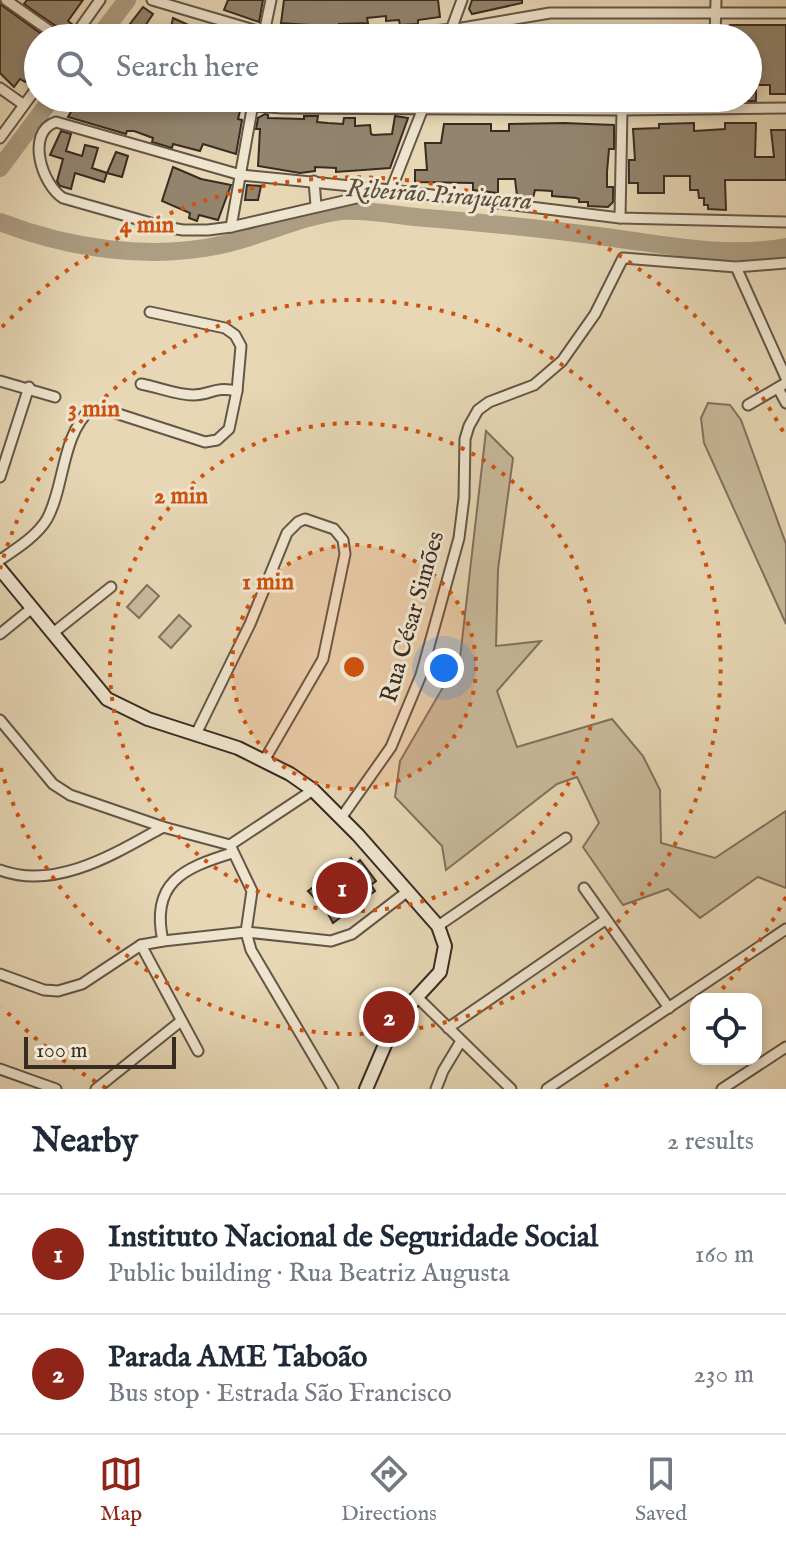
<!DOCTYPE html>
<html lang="en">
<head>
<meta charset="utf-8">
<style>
	:root { --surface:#fff; --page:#f2f2f3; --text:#1f2937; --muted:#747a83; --line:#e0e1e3; --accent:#8f2418 }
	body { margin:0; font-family:"IM FELL English",serif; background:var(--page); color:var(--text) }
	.controls { position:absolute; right:24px; bottom:24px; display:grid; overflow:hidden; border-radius:16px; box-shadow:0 4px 12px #0003 }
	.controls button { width:72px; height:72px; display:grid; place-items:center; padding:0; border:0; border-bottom:2px solid var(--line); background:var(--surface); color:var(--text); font:40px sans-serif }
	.scale { position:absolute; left:24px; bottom:20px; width:152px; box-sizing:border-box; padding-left:8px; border:4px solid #382b22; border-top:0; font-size:22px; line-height:28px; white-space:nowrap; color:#382b22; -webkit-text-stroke:6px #efe5cf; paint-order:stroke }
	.you { position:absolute; left:444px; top:668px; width:28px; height:28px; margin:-20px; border:6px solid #fff; border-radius:50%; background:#1a73e8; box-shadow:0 0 0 12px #1a73e833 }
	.badge { display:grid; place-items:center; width:52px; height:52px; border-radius:50%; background:var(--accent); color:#fff; font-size:26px; font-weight:700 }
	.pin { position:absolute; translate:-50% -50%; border:4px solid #fff; box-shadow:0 2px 8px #0006 }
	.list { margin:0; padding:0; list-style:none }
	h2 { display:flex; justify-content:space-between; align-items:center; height:104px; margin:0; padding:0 32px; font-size:34px }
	h2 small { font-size:26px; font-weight:400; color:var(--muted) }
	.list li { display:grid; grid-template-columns:52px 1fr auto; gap:24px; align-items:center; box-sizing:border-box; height:120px; padding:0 32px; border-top:2px solid var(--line) }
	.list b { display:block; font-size:30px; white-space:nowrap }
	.list p { margin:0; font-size:26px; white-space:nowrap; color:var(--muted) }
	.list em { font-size:26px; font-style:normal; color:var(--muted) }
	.icon { flex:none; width:44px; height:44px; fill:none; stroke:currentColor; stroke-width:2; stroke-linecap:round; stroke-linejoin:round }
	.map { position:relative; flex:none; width:786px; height:1089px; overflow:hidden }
	.search { position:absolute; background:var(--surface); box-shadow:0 4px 12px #0003; left:24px; right:24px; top:24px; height:88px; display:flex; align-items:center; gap:20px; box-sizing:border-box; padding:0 28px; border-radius:44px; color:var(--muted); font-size:30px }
	.sheet { height:344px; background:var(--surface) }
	nav { display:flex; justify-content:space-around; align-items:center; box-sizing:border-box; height:112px; border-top:2px solid var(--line); background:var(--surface); font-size:22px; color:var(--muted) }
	nav a { display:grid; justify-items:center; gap:4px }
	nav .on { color:var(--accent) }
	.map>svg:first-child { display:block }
</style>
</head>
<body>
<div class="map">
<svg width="786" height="1089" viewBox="0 0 786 1089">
	<rect width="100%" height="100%" fill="#e7d7b5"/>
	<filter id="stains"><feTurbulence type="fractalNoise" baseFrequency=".0025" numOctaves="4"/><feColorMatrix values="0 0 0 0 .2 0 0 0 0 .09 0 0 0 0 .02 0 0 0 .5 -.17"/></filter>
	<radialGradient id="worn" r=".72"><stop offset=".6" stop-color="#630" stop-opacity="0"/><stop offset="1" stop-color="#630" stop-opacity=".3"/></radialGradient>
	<g fill="#c9ba9c" stroke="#80725f" stroke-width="2">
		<path d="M708,403l22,2 11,15 45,124v80l-82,-181 -3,-25z"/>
		<path d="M486,431l27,27 -15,111 -2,77 45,-5 -44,50 20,56 95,-28 31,37 17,34 1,53 54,15 71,-47v77l-28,-11 -58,41 -32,-29 -45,16 -40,-58 16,-24 -22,-46 -20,7 -111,86 -4,-24 -47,-49 5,-36 60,-103z"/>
		<path d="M147,585l12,11 -20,22 -12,-11z"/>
		<path d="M179,615l12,11 -20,22 -12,-11z"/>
	</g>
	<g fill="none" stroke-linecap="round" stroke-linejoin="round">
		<g stroke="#ac9d83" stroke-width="18">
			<path d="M98,38l29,-38"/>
			<path d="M0,168l52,-70"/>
			<path d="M0,222c70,27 151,39 225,22 39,-9 76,-28 116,-33 27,-2 58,5 85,7 60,5 120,11 180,19 61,8 119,21 180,10"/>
		</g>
	</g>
	<g fill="#93846e" stroke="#382b22" stroke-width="2">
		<path d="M27,0h56l-15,21 5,4 -7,8 -42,-29z"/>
		<path d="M228,0h35l-4,22 -35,-12z"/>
		<path d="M284,0h154l2,17 -22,3v4l-18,1 -1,-5 -13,1v-5l-19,2 1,5 -29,1v3l-58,-4z"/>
		<path d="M472,0h50v3l-50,11 -3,-5z"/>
		<path d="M0,4l47,34h-9v26l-13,18 -5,-3 -6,8 -14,-14z"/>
		<path d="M143,7l10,7 -10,15 20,5 2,-7h6l2,-9 29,13 -2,7h-76l10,-12 -4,-2z"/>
		<path d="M659,25l34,1 1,12h-97l-1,-12z"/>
		<path d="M730,25h56v69h-16v-9h-14v16h-8v-63h-23l1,-10z"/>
		<rect x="566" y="26" width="15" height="12"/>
		<path d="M535,27h15l1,11h-16z"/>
		<path d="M79,98h99l17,5 1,-5 44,13 -2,8 4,1 -6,34 -33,-10 -3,7 -27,-7 -1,4 -20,-6 1,-4 -19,-7h-7l-1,3 -58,-17z"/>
		<path d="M265,114l3,1v3l36,1v-3h14l-1,6 11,1 15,1 1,-6h11v8l15,-1 1,9 2,1 19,-1 3,-18 13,2 -18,50 -54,4v-4l-21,-1v4l-15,2 -42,-7 2,-37h-4l2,-11z"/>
		<path d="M564,123l50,2v24h-5l-2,23v15h6v15l-5,5 -20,-1v-4h-9v-3l-3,-1 -24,-2v-5l-17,-1 -2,8 -16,-2 -2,-17h-17v14l-25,-3v-7l-58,-1v-12h12l-2,-27h16l3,-19h47v7h18v-7z"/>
		<path d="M694,123v8l16,-1 15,-1v-6h31l-1,34h19l-3,-27h15v50h-61l1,30 -18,-1v-4h-4v-7h-5l-1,-8h-8v-14h-26v17h-26v-10h-9v-23h6l-2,-31 26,-1v-4z"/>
		<path d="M61,131l10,3 -5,17 16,5 3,-11 13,3 -6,20 15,5 -3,9 -29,-9 -4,16 -11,-3 -3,-5 6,-22 -13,-4z"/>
		<path d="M116,152l12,4 -6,21 -15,-4z"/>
		<path d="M173,167l28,12 30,6 -13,35 -19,-5 -2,6 -8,-3 1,-5 -28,-12z"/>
		<path d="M247,185l14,1 -3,14h-13z"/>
		<path d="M351,858l4,7 5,-5 16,21 -5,4 4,6 -42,32 -7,-13 -18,-19z"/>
	</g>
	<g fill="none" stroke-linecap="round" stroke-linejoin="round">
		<defs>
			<g id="street">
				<path d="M6,0l54,38"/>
				<path d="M152,0l112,33 54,5"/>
				<path d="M73,38l27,-38"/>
				<path d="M263,38l8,-38"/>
				<path d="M366,38l96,-10 88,-15h236"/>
				<path d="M448,38l14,-38"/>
				<path d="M715,38l1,-38"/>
				<path d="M0,88l24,17"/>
				<path d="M223,98l30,8 29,2 340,2 164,-2"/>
				<path d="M427,98l-36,92 -160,37 -23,3h-25l-18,-3 -102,-29c-21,-13 -38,-66 -7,-76l185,53 150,15 229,28 166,4"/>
				<path d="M0,138l38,-52"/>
				<path d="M314,181l2,25"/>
				<path d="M620,218l2,-108"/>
				<path d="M231,227l23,-129"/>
				<path d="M736,267l50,111"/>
				<path d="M0,381l55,16"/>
				<path d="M141,384c17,3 35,11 52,11 19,0 20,-9 44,-4"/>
				<path d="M778,388l8,15"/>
				<path d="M748,405l38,-22"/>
				<path d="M0,477l29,-90"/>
				<path d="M0,560c16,-11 37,-24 47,-41 18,-33 14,-83 44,-110l15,1 99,32 12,-2 12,-11 8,-38 4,-45 -6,-11 -10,-7 -75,-16"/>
				<path d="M53,633l58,-46"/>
				<path d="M0,634l32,-26"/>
				<path d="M0,720l53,64 17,11 93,32 67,18 83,-55"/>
				<path d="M196,734l54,-110 37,-91 11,-11 7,-3 29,10 9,11 2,14 -22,105 -58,100"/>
				<path d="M341,818l50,-71 30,-72 38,-137 5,-40 1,-59 4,-13 9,-16 11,-8 45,-17 28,-24 33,-47 28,-56 113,9 50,-4"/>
				<path d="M230,845l22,46 -6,41 5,18 82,139"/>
				<path d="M0,870c56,21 116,-17 163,-43"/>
				<path d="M584,888l85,120"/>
				<path d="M438,926l128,-88"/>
				<path d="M163,941c-13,-58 20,-73 69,-88"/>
				<path d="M141,945l57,106"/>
				<path d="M0,974l44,16 14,1 24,-7 59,-39 22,-4 83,-9 85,9 21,-7 56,-43"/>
				<path d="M418,998l93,91"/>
				<path d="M448,1028l157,-108"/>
				<path d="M0,1069l56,20"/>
				<path d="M96,1089l85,-68"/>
				<path d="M436,1089l7,-18 18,-30"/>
				<path d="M547,1089l239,-160"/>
				<path d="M722,1089l64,-42"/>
			</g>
			<path id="secondary" d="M0,569l107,130 41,20 90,29 52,26 23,16 45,45 80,91 7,20 -5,26 -36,39 -17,29 -21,49"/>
		</defs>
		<use href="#street" stroke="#645647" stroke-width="13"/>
		<use href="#secondary" stroke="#382b22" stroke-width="16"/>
		<use href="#street" stroke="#efe5cf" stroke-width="9"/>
		<use href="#secondary" stroke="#efe5cf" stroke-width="12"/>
	</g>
	<circle cx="354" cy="667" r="122" fill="#ce520f" fill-opacity=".12"/>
	<g fill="none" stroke="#ce520f" stroke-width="4" stroke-dasharray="4 8">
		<circle cx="354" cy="667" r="122"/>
		<circle cx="354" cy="667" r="244"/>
		<path d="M0 569A367 367 0 1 1 0 765"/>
		<path d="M786 897A489 489 0 0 1 715 997M694 1019A489 489 0 0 1 602 1088M106 1088A489 489 0 0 1 2 1007M2 327A489 489 0 0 1 786 437"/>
	</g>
	<g text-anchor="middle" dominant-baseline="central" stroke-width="6" stroke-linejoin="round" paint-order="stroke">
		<g font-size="24" fill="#382b22" stroke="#efe5cf">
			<text transform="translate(413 617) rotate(-74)">Rua César Simões</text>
		</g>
		<g font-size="26" font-style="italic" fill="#5b4d3f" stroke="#efe5cf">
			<text transform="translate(439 195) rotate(4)">Ribeirão Pirajuçara</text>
		</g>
	</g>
	<circle cx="354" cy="667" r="12" fill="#ce520f" stroke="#efe5cf" stroke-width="4"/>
	<g font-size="24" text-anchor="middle" font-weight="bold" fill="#ce520f" stroke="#efe5cf" stroke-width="6" stroke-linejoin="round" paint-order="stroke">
		<text x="147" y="232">4 min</text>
		<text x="94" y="416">3 min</text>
		<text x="181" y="503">2 min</text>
		<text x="268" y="589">1 min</text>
	</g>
	<rect width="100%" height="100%" filter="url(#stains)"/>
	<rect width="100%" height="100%" fill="url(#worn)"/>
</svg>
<div class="controls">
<button><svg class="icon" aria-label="locate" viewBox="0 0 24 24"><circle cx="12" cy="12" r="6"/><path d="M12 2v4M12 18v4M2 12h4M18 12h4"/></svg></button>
</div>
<div class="scale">100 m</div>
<div class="you"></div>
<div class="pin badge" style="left:342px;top:888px">1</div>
<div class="pin badge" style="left:389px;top:1017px">2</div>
<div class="search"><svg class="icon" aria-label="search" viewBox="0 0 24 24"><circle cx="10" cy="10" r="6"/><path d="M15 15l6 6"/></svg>Search here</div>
</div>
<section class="sheet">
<h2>Nearby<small>2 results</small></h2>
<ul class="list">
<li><span class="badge">1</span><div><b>Instituto Nacional de Seguridade Social</b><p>Public building · Rua Beatriz Augusta</p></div><em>160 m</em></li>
<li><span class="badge">2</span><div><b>Parada AME Taboão</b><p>Bus stop · Estrada São Francisco</p></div><em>230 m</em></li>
</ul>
</section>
<nav>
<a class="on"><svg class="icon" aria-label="map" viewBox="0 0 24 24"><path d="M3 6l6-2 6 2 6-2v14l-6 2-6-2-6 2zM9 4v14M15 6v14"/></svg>Map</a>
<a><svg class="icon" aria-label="directions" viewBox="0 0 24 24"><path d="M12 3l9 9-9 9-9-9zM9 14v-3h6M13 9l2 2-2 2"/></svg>Directions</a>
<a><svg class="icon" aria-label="saved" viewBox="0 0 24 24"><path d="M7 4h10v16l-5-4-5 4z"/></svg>Saved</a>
</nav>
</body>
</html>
